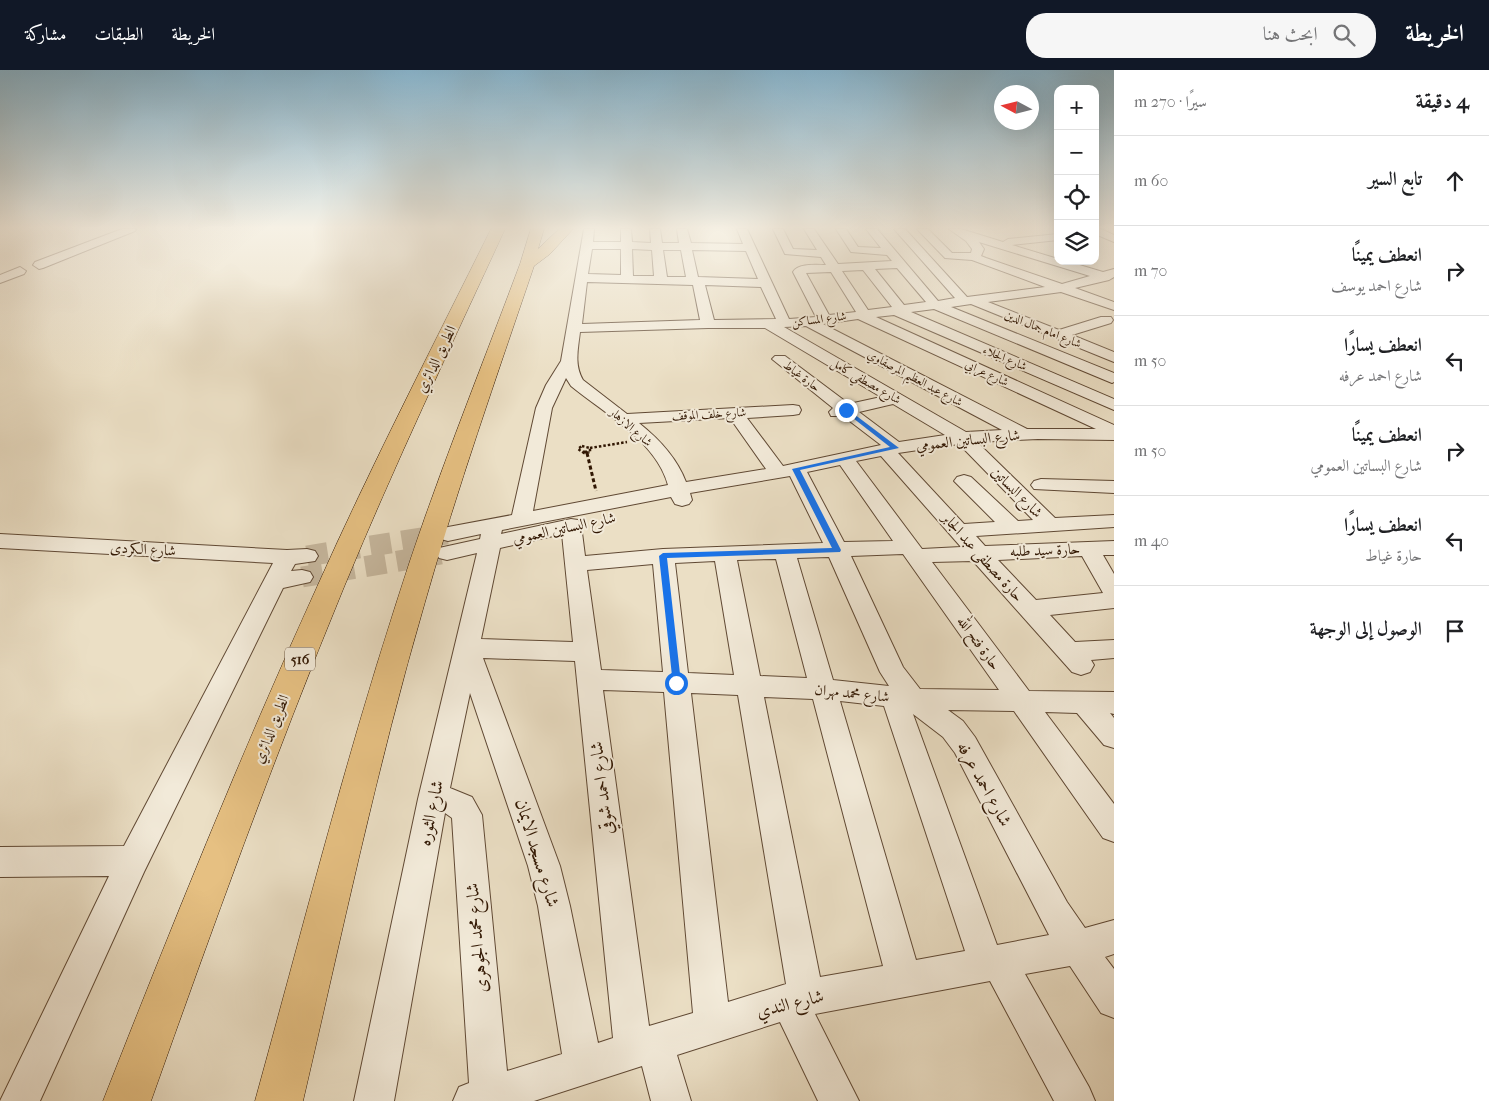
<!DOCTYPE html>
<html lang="ar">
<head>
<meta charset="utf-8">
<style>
	:root { --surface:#fff; --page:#f6f6f6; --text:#202124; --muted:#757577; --line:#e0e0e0; --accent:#111827 }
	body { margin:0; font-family:"IM FELL French Canon",Amiri,serif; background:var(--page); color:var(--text); direction:rtl }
	.controls { position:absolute; right:15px; top:15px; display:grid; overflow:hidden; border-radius:10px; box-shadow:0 5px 20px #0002 }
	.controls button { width:45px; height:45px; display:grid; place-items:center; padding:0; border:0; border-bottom:1px solid var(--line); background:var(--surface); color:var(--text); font:25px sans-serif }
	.compass { position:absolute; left:994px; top:15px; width:45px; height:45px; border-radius:50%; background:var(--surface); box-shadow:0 5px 20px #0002; rotate:277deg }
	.stop { position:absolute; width:15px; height:15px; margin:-11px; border:4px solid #1a73e8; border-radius:50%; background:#fff }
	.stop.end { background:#1a73e8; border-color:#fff; box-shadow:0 1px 5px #0008 }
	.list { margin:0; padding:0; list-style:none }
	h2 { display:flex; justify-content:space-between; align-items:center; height:65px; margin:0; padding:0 20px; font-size:21px }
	h2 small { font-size:16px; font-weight:400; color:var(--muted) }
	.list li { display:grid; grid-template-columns:32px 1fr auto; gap:15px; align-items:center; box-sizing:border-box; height:90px; padding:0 20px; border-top:1px solid var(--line) }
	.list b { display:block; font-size:19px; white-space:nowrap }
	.list p { margin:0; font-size:16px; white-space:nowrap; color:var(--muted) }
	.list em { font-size:16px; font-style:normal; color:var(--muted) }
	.icon { flex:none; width:28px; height:28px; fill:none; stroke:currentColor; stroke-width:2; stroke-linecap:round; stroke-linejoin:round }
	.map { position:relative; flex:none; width:1114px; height:1031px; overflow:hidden; direction:ltr }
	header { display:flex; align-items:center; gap:30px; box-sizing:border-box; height:70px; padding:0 25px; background:var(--accent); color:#fff }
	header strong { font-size:24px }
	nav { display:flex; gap:28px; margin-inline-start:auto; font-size:18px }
	.search { width:350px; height:45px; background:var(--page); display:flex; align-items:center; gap:12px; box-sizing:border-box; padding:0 18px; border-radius:20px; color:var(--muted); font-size:19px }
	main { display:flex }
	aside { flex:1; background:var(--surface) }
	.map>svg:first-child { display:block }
</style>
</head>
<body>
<header>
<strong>الخريطة</strong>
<div class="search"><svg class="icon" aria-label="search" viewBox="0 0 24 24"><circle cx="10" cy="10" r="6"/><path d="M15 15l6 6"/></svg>ابحث هنا</div>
<nav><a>الخريطة</a><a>الطبقات</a><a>مشاركة</a></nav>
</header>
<main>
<aside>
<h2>4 دقيقة<small>سيرًا · 270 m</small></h2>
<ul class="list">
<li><svg class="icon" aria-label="ahead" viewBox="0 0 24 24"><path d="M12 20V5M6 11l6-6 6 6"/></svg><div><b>تابع السير</b></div><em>60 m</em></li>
<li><svg class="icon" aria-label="right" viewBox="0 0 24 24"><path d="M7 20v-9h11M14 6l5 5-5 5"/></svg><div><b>انعطف يمينًا</b><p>شارع احمد يوسف</p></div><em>70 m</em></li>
<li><svg class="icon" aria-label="left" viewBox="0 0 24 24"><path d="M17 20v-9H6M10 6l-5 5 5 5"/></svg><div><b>انعطف يسارًا</b><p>شارع احمد عرفه</p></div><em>50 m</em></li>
<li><svg class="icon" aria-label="right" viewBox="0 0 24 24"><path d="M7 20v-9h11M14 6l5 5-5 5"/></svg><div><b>انعطف يمينًا</b><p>شارع البساتين العمومي</p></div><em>50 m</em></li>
<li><svg class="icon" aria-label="left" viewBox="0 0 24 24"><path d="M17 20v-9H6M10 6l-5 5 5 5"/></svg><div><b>انعطف يسارًا</b><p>حارة غياط</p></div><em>40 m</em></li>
<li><svg class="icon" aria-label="arrive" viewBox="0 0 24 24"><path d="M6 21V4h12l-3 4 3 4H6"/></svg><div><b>الوصول إلى الوجهة</b></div></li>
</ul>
</aside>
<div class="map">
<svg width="1114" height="1031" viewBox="0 0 1114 1031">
	<rect width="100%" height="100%" fill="#ebdfc5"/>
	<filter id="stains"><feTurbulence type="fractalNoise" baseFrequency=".004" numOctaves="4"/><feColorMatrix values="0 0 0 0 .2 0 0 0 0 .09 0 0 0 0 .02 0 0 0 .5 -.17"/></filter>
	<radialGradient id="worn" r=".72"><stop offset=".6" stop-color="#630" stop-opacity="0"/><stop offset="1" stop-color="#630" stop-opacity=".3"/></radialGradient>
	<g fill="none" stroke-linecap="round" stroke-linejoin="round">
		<g stroke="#c6b79e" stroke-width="21" stroke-dasharray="21 11" stroke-linecap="butt">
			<path d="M307,486l140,-22"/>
			<path d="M302,507l139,-23"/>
		</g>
		<defs>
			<g id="minor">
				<path d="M122,159h14l-1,2 -92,37 -4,1 -6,-4 2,-3z"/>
				<path d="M584,159h10l-1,13h28v-13h10l1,13 19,1 -1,-14h10l2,14h17l-2,-14h10l4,14 52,1 -6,-15h10l42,90 27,-2 -23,-45c5,-9 23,-7 33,-7l-5,-8 -36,-3 -12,-25h10l10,20 24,1 -13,-21h10l24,35 54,-3 -5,-6 -36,-3 -15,-23h10l12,18 23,1 -15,-19h11l61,72 17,-3 -61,-69h11l62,68 78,-10 -73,-27 -27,-2 -28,-29h11l24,24h19l1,-4 -6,-8 -17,-12h12l42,13 5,-3 50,-5v6l-46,5 46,14v2h8l37,11 11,-3v8l-5,3 -34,8 39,14v8l-53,-18 -73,10 71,28 42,-13h10l2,3 -2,3 -39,12 42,17v10l-143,-58 -20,3 163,66v9l-2,1 -178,-74 -23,3 203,87v11l-220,-95 -18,2 238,108v15l-76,-1 -61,3 78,76 59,-3v12l-138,9 9,10 129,-5v14h-11l11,19v34l-64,7 25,27 39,-2v18l-23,2 3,5 -4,7 -9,3 -9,-3 -99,-111 -41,1 97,129 85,1v22l-4,-1 4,5v30l-10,-3 -27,-32 -32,-1 69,92v38l-11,-4 -89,-127 -66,-1 15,11 12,16 92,165 18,26 29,-8v34l-9,3 9,12v49l-13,-5 -31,-47 -45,8 64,113 6,14h-41l-64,-120 -175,33 44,87h-41l-38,-79 -103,33 14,46h-40l-9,-35 -108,35h-81l6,-14 10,-4 -17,-265 -7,-5 -51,288h-40l64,-302 59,-246 -30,7 -8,-2 -3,-5 3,-5 41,-9 1,-5 -33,7 -7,-2 -3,-5 3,-5 7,-2 64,-12 24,-107 10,-23 15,-24zM979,172l111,34 -28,8 -76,-26 -5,-2 3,-7zM592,179h29v26l-33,-1zM632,179l20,1 2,26h-21zM663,180h18l5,27h-19zM692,180l54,1 12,28 -60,-2zM897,198l29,34 -22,3 -29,-36zM863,200l29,37 -24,3 -26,-39zM831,202l25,40 -27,3 -23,-42zM587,212l106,3 7,35 -118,4zM705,215l56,2 15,32 -62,1zM858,249l238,110h-69l-204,-105zM806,256l196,104 -36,2 -182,-105zM708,258h57l116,69 -32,7 -64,-48h-10l-3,3 61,49 -4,4 2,4h12l38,29 -98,21 -36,-48 46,-3 6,-1 2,-4 -2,-4 -6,-1 -166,9 -44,-34c-9,-15 -5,-31 -3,-48zM566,308l5,8c34,28 85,55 97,99l-135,26 19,-103zM893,334l52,31 -46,7 -40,-30zM730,348l36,51 -80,13c-9,-24 -27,-43 -47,-59zM959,374l74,76 -15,1 -47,-44 -7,-2 -7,2 -3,4 41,41 -31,2 -66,-71zM881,386l80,91 -39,2 -66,-88zM840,395l53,76 -49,1 -37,-70zM790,406l33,67 -160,6 -78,7 -4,-31 -3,-5 -7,-1 -70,15 1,-4 169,-33 4,7 7,2 7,-2 3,-4 -2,-7zM562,464l11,108 -92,-3 19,-91zM903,484l96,136 -79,-1 -17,-22 -52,-111zM1082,486l21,37 -67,7 -38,-40zM829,487l51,115 9,14 -56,-6 -36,-122zM776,489l31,119 -47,-2 -23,-116zM715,491l19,114 -46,-2 -13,-110zM653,494l10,108 -62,-2 -14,-100zM483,588l92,3 38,377 -15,5 -28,-137 -10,-40zM603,620l61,2 29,321 -44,13zM470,623l58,173 10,40 24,148 -55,17 -25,-256 -10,-18 -22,-9zM691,623l47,2 48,289 -58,18zM764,627l49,2 70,267 -63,11zM840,631l44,5 81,245 -49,9zM913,644l30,23 12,16 94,182 -52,10z"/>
				<path d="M1095,159h6l13,6v7l-19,-8z"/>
				<path d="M20,197l6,4 -2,3 -24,9v-8z"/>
				<path d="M1041,409l73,2v12l-80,-4 -3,-4 3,-4z"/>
				<path d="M0,464l287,16 20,-1 8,2 3,5 -3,5 -20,3 -4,7 11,-1 8,2 3,5 -3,5 -27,6 -139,284 -104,229h-40l109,-225 -109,1v-30l124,-1 149,-283 -273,-15z"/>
			</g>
			<g id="highway">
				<path d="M491,159h14c-55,119 -111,237 -161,358 -70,170 -132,342 -193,514h-48c68,-173 137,-345 214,-514 54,-121 115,-239 174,-358z"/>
				<path d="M531,159h13l-6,20 21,-20h14l-23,25 -16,12c-38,112 -77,223 -109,336 -48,164 -83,332 -122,499h-48c46,-166 88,-333 141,-497 36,-115 82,-227 124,-340z"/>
			</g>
		</defs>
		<use href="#minor" stroke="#604934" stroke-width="2"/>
		<use href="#highway" stroke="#311703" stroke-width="1"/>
		<g stroke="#311703" stroke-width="2.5" stroke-dasharray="2.5 2" stroke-linecap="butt">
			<path d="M582,376l8,2v4l-6,1 -6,-4z"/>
			<path d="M590,378l37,-6"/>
		</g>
		<g stroke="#311703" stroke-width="3" stroke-dasharray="4 2.5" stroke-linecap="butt">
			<path d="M583,382h7"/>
			<path d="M587,383l9,38"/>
		</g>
		<use href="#minor" fill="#f2ead9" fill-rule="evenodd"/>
		<use href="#highway" fill="#e6c082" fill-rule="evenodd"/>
	</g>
	<linearGradient id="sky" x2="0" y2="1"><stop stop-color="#88b8d3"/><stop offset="0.52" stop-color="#f6f1e5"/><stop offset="1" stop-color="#f6f1e5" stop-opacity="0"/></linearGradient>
	<rect width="1114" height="303" fill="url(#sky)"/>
	<path fill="#1a73e8" d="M846,338l53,40 -99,22 41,80 -1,2 -173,6 14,125 -5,3 -3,-1 -14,-129 4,-3 169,-5 -40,-79 98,-22 -46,-36z"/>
	<g text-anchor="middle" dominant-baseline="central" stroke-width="4" stroke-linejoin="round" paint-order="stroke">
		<g font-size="12" fill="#311703" stroke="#f2ead9">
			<text transform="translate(819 249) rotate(-7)">شارع المساكن</text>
			<text transform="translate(1043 259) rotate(22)">شارع امام جمال الدين</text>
			<text transform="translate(1005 288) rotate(23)">شارع الجلاء</text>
			<text transform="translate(987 303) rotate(25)">شارع عرابي</text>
			<text transform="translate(802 306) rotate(37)">حارة غياط</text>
			<text transform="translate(915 308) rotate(28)">شارع عبد العظيم المرصفاوي</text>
			<text transform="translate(866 311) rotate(30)">شارع مصطفي كامل</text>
			<text transform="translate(709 344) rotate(-3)">شارع خلف الموقف</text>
			<text transform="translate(631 357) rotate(41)">شارع الازهار</text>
		</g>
		<rect fill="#f2ead9" stroke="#6b5643" stroke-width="1" x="285" y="577.5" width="30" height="23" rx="4"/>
		<g font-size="14" font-weight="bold" fill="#311703">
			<text x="300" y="589">516</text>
		</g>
		<g font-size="15" fill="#311703" stroke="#f2ead9">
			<text transform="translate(436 289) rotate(-64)">الطريق الدائري</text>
			<text transform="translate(968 370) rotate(-6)">شارع البساتين العمومي</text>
			<text transform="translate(1017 422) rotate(45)">شارع البساتين</text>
			<text transform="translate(564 458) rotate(-12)">شارع البساتين العمومي</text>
			<text transform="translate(143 479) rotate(3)">شارع الكردى</text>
			<text transform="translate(1045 480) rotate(-2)">حارة سيد طلبه</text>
			<text transform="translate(983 487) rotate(48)">حارة مصطفى عبد الجابر</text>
			<text transform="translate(979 573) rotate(54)">حارة فتح الله</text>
			<text transform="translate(852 623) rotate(6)">شارع محمد مهران</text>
			<text transform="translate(271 659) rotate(-68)">الطريق الدائري</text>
		</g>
		<g font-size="18" fill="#311703" stroke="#f2ead9">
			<text transform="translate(984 714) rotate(61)">شارع احمد عرفه</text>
			<text transform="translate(602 718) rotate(-97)">شارع احمد شوقي</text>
			<text transform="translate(431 743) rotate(-78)">شارع الثوره</text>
			<text transform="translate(537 783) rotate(73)">شارع مسجد الايمان</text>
			<text transform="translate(477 868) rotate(-95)">شارع محمد الجوهرى</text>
			<text transform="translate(790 934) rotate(-14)">شارع الندي</text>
		</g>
	</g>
	<rect width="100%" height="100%" filter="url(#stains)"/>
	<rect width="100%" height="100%" fill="url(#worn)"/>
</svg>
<div class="controls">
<button>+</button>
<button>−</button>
<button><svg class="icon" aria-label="locate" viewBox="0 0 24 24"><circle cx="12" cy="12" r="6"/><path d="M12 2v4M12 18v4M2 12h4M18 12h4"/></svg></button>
<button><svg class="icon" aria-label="layers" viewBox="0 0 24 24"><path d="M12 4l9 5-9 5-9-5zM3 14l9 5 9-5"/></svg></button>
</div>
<svg class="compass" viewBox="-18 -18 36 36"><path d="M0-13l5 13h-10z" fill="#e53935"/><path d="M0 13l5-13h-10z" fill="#757577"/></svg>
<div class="stop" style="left:676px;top:613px"></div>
<div class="stop end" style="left:846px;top:340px"></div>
</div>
</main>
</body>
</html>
